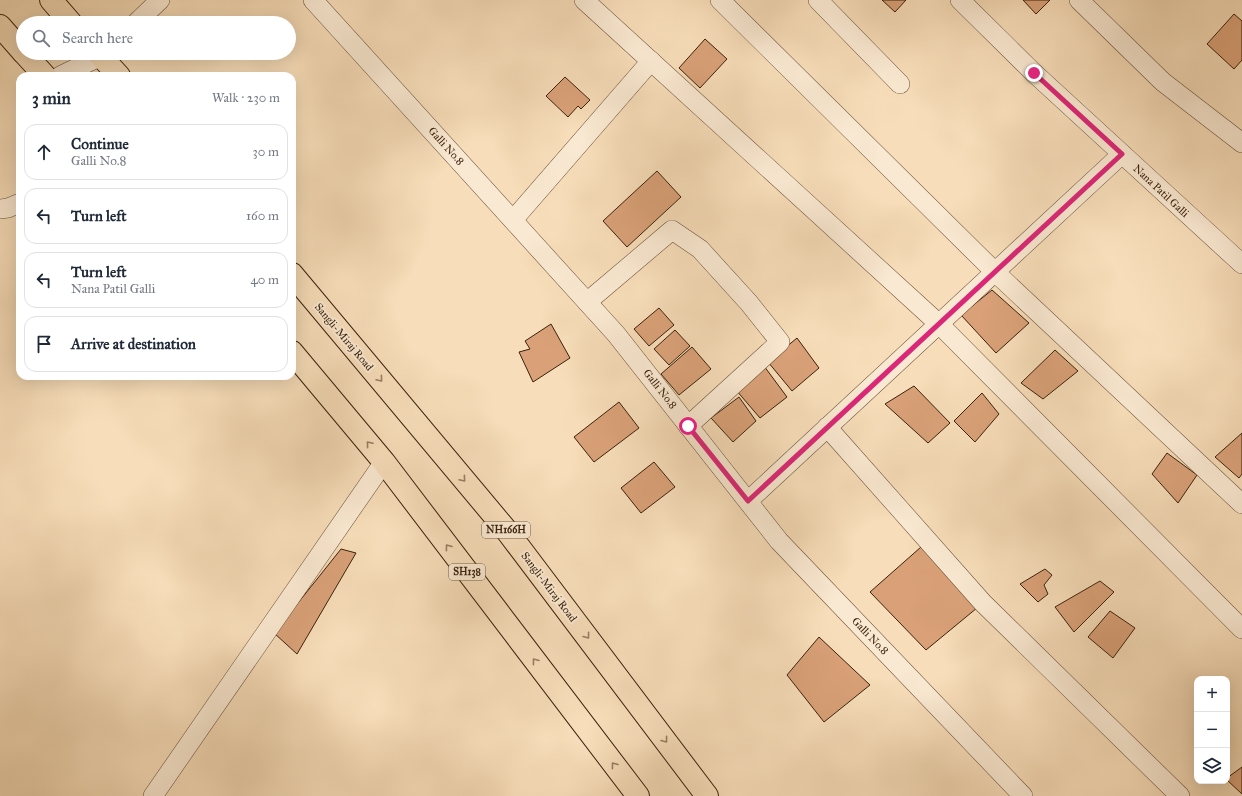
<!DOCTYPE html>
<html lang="en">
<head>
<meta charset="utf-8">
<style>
	:root { --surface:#fff; --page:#f6f6f7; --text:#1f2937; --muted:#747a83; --line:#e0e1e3 }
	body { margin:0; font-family:"IM FELL Great Primer",serif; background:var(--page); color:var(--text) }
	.controls { position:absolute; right:12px; bottom:12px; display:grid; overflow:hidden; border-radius:8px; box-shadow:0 4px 16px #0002 }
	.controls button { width:36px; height:36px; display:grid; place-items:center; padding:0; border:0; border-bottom:1px solid var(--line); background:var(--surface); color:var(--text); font:20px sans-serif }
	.stop { position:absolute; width:12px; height:12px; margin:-9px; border:3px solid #db2777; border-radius:50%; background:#fff }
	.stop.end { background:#db2777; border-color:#fff; box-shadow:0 1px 4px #0008 }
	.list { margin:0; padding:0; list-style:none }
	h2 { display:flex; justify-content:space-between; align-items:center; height:52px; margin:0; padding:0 16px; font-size:17px }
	h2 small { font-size:13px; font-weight:400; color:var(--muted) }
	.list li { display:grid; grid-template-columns:26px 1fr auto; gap:12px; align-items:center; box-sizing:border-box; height:56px; margin:0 8px 8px; padding:0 8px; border:1px solid var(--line); border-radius:12px }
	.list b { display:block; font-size:15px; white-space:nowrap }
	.list p { margin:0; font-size:13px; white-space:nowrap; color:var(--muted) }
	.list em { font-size:13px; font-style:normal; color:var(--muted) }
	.icon { flex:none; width:22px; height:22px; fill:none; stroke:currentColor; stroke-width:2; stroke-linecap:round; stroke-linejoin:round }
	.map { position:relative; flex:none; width:1242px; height:796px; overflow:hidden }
	.search { position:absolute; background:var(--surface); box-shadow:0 4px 16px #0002; left:16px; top:16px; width:280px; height:44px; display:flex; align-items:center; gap:10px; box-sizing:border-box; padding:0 14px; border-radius:22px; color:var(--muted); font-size:15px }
	.panel { position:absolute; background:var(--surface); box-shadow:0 4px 16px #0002; left:16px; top:72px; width:280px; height:308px; border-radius:12px }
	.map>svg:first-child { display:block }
</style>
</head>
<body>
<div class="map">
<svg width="1242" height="796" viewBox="0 0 1242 796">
	<rect width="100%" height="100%" fill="#f7ddb9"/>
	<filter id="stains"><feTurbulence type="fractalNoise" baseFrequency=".005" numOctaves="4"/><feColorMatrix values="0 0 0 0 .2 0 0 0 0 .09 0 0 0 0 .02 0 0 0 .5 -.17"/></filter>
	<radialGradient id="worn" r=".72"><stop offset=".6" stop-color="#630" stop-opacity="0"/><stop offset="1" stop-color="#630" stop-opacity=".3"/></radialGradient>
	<g fill="#daa178" stroke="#39210c">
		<path d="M882,0h24l-11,12z"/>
		<path d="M1023,0h27l-14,14z"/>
		<path d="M1234,14l8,7v39l-8,9 -27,-25z"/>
		<path d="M705,39l22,20 -27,29 -21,-20z"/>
		<path d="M565,77l25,23 -9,9 -3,-3 -10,11 -22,-21z"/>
		<path d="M657,171l24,26 -54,50 -24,-26z"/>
		<path d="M992,290l37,33 -33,30 -35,-38z"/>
		<path d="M659,308l15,17 -25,21 -15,-17z"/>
		<path d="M551,324l19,34 -37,24 -14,-30 11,-3 -5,-8z"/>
		<path d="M675,330l15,16 -21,19 -15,-16z"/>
		<path d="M797,338l22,30 -27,23 -24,-29z"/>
		<path d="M692,347l19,22 -32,26 -18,-21z"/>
		<path d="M1055,350l23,21 -35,28 -22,-16z"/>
		<path d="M764,366l23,31 -27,21 -24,-28z"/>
		<path d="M914,386l36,37 -22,20 -43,-39z"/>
		<path d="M982,393l17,21 -24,28 -21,-21z"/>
		<path d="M739,397l17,24 -23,21 -22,-24z"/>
		<path d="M619,402l20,26 -45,34 -20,-25z"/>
		<path d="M1242,433v41l-3,4 -24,-21z"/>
		<path d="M1167,453l30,22 -19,28 -26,-29z"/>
		<path d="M654,462l21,25 -34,26 -20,-25z"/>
		<path d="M921,547l62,56 -57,47 -56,-58z"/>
		<path d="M341,549l15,4 -59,101 -23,-21z"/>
		<path d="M1045,569l7,6 -8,10 4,9 -10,8 -18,-18z"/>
		<path d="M1100,581l14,11 -40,40 -19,-25z"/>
		<path d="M1110,611l25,17 -22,30 -25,-21z"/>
		<path d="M819,637l51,48 -46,37 -37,-47z"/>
		<path d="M1242,767v27l-15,-14v-2z"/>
	</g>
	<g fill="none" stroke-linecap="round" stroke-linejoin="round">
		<defs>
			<g id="street">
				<path d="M313,0l303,334 163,207 244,255"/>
				<path d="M584,0l355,324 303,305"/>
				<path d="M720,0l275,272 247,232"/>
				<path d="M818,0l82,84"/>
				<path d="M960,0l74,73 208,191"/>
				<path d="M1079,0l84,82 79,61"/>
				<path d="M136,23l24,-23"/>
				<path d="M60,76l41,-20 3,-3"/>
				<path d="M0,209l8,-1 12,-5"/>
				<path d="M513,220l138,-159"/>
				<path d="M587,302l85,-72 28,19 49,54 31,39 -92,84"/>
				<path d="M827,427l156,176 197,193"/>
				<path d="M748,501l374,-347"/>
				<path d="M153,796l231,-334"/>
			</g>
			<g id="highway">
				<path d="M51,0l20,23"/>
				<path d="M0,26l23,26"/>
				<path d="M24,53l21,23"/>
				<path d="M98,53l21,23"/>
				<path d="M292,274l215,257 200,265"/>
				<path d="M292,352l92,110 254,334"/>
			</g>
		</defs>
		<use href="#street" stroke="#685037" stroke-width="20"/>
		<use href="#highway" stroke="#39210c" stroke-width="24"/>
		<use href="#street" stroke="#fae9d2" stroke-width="19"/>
		<use href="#highway" stroke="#f7ddb9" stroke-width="22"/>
	</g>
	<defs><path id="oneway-chevron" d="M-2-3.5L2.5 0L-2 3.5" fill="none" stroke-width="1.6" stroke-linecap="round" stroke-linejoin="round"/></defs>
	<g stroke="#987f62">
		<use href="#oneway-chevron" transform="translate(380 379) rotate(50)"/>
		<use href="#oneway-chevron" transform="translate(369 444) rotate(-130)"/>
		<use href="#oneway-chevron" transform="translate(463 479) rotate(50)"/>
		<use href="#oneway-chevron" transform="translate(448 547) rotate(-127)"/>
		<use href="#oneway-chevron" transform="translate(587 636) rotate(53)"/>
		<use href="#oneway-chevron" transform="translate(535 661) rotate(-127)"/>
		<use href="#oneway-chevron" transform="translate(665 740) rotate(53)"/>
		<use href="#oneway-chevron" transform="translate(614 765) rotate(-127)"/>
	</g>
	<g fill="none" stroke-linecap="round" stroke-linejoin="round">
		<path stroke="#db2777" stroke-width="5" d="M688,426l60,75 374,-347 -88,-81"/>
	</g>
	<g text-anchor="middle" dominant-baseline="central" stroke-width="4" stroke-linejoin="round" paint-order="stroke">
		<g fill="#fae9d2" stroke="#735d47" stroke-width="1">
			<rect x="482" y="522" width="48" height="16" rx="3"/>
			<rect x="449" y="564" width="36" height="16" rx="3"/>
		</g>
		<g font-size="10" font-weight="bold" fill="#39210c">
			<text x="506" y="530">NH166H</text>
			<text x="467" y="572">SH138</text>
		</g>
		<g font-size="11" fill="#39210c" stroke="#fae9d2">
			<text transform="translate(446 146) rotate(48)">Galli No.8</text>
			<text transform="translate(1161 191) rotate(43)">Nana Patil Galli</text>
			<text transform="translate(344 337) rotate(50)">Sangli-Miraj Road</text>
			<text transform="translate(660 389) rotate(52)">Galli No.8</text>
			<text transform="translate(549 587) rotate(53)">Sangli-Miraj Road</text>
			<text transform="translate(870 636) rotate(46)">Galli No.8</text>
		</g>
	</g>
	<rect width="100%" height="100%" filter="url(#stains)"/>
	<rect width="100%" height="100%" fill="url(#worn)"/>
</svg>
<div class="controls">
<button>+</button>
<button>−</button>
<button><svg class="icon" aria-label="layers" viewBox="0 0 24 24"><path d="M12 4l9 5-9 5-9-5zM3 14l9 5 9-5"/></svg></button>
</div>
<div class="stop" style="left:688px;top:426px"></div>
<div class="stop end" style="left:1034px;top:73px"></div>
<div class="search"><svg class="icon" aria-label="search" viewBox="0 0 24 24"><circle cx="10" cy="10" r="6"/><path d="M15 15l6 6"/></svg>Search here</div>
<section class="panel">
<h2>3 min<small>Walk · 230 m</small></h2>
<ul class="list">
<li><svg class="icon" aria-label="ahead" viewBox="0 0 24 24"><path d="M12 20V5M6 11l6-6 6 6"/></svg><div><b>Continue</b><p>Galli No.8</p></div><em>30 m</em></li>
<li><svg class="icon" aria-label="left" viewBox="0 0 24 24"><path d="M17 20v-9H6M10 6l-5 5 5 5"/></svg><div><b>Turn left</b></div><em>160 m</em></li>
<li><svg class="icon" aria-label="left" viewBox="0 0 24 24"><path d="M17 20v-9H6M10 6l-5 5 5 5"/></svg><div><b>Turn left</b><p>Nana Patil Galli</p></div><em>40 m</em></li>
<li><svg class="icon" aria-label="arrive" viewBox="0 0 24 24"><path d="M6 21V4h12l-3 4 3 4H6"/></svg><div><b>Arrive at destination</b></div></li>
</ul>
</section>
</div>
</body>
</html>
